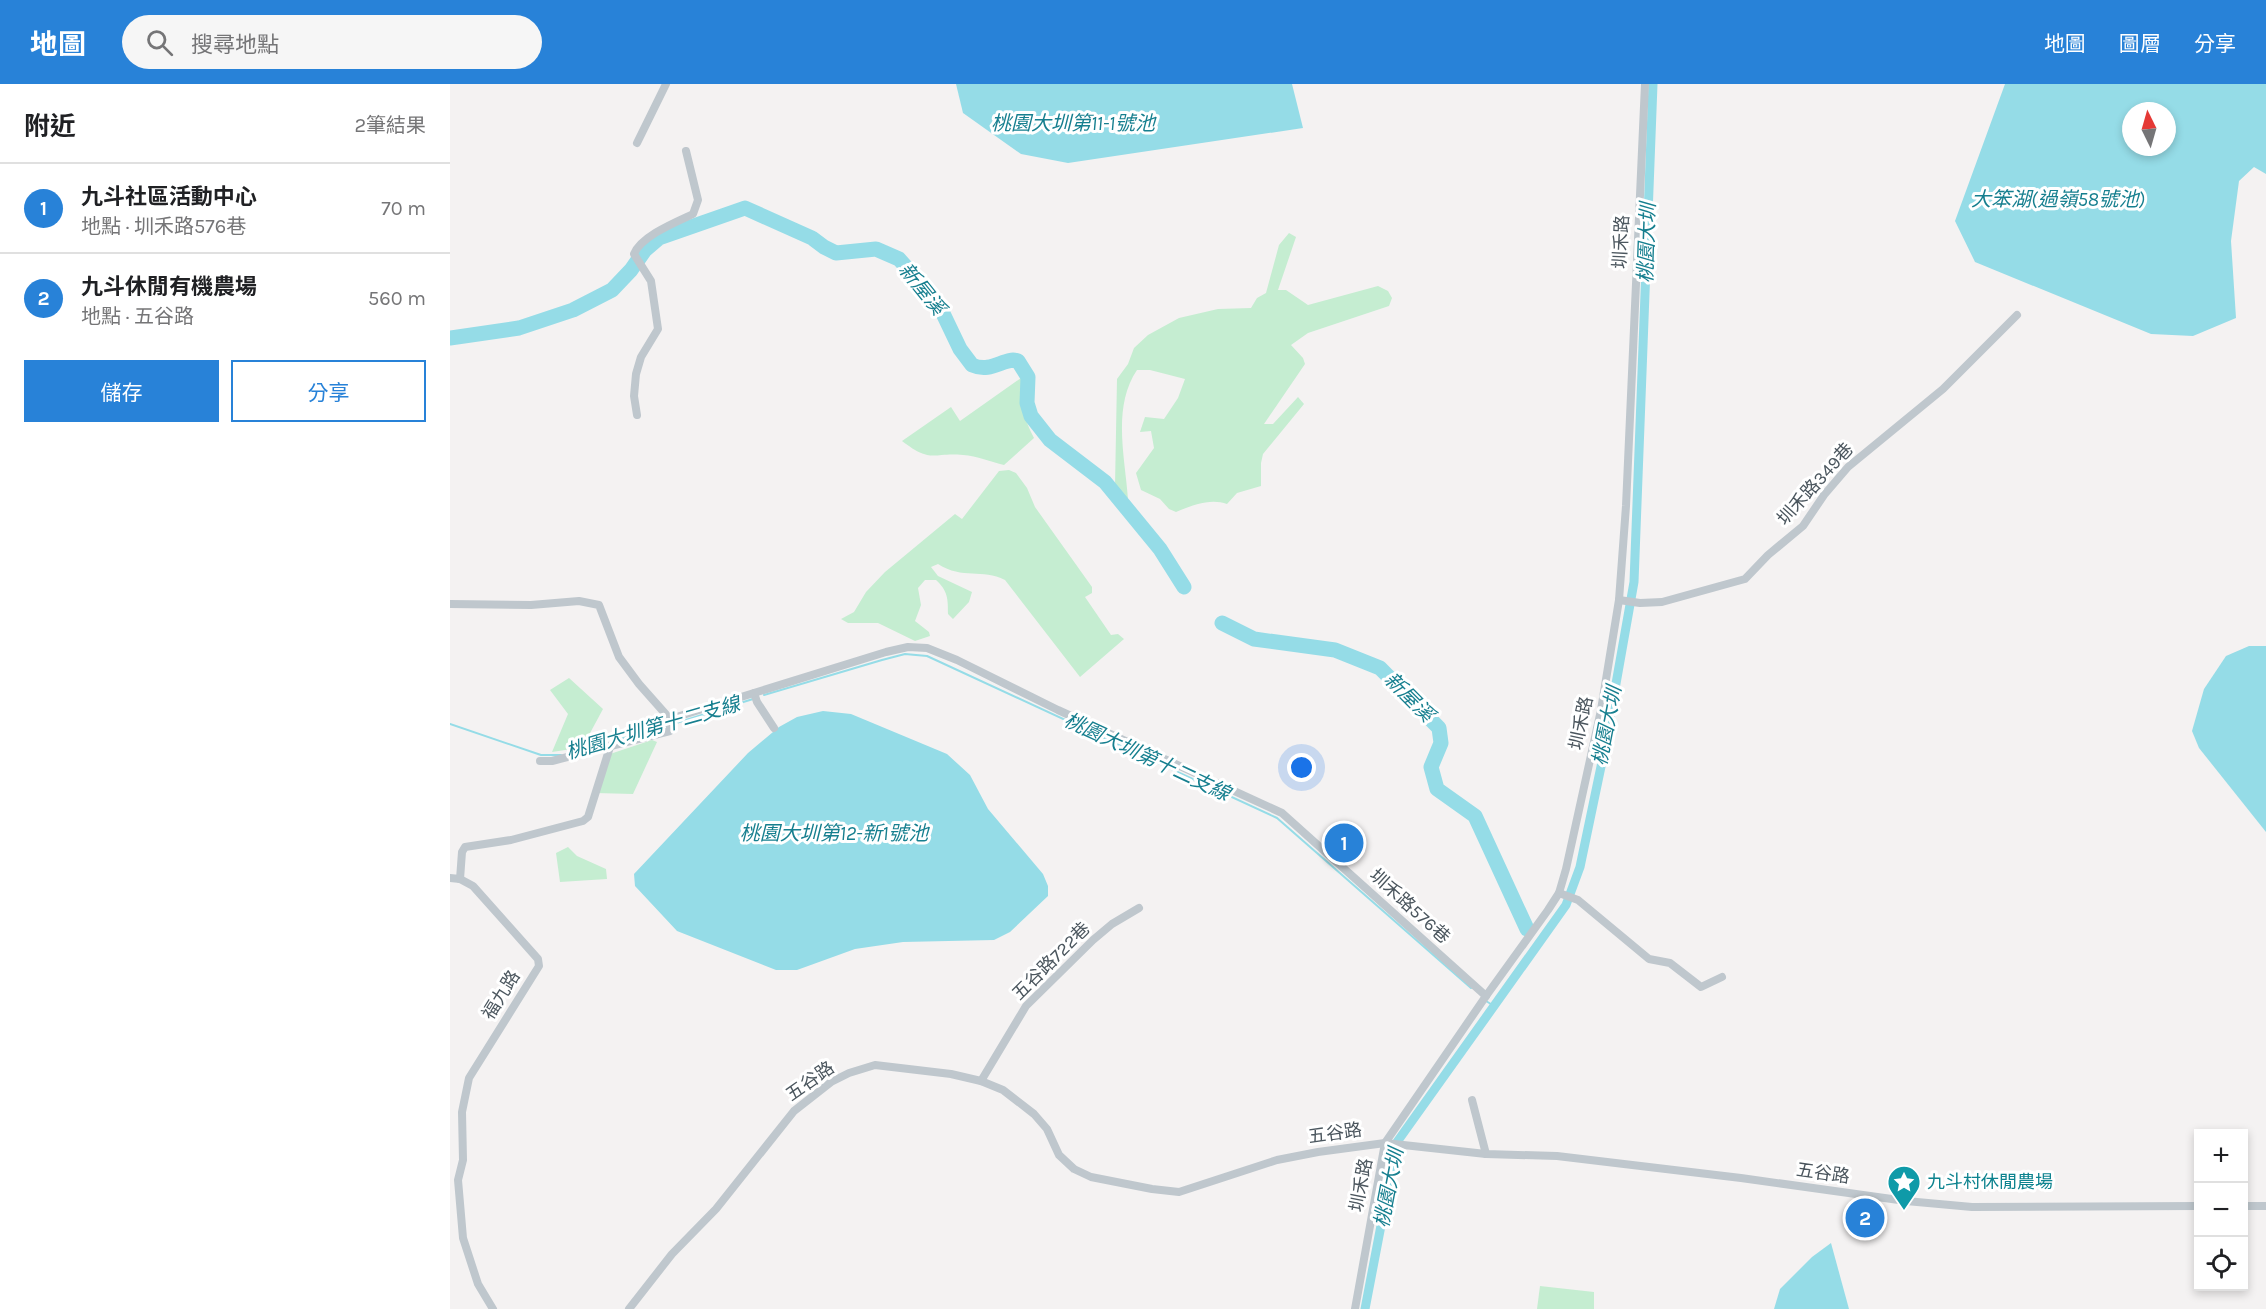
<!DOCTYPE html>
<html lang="zh-TW">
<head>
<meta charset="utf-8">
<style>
	:root { --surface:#fff; --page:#f6f6f6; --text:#202124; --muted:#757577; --line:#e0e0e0; --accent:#2882d8 }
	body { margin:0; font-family:Karla,"Noto Sans TC",sans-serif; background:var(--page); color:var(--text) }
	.controls { position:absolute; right:18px; bottom:18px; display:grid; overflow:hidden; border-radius:0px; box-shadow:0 3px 9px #0003 }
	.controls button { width:54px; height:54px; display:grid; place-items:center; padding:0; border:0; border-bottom:2px solid var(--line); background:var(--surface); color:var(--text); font:30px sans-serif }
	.compass { position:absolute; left:1672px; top:18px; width:54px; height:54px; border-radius:50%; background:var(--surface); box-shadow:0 3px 9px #0003; rotate:355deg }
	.you { position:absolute; left:852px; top:684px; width:21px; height:21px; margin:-15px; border:4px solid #fff; border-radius:50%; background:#1a73e8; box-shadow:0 0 0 9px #1a73e833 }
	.badge { display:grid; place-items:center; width:39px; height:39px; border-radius:50%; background:var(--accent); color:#fff; font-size:20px; font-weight:700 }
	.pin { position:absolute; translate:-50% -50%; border:3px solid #fff; box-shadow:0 2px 6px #0006 }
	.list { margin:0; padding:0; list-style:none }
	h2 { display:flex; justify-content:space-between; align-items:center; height:78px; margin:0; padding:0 24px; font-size:26px }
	h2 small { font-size:20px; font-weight:400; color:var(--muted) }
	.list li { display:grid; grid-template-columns:39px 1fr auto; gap:18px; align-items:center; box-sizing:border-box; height:90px; padding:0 24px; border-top:2px solid var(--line) }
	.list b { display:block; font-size:22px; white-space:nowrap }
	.list p { margin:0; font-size:20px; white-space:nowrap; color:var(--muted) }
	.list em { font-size:20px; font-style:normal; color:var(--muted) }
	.actions { display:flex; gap:12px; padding:18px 24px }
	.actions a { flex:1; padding:14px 0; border:2px solid var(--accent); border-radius:0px; text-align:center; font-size:21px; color:var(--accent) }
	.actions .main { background:var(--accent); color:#fff }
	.icon { flex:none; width:33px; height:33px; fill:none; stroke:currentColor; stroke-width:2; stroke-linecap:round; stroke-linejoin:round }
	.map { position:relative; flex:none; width:1816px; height:1225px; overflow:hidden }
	header { display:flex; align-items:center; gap:36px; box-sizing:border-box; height:84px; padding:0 30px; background:var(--accent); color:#fff }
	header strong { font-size:28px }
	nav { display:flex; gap:33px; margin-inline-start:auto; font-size:21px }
	.search { width:420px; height:54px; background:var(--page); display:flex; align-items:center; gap:15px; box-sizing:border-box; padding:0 21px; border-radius:33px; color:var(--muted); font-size:22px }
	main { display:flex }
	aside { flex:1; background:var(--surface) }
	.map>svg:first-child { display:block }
</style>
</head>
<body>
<header>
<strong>地圖</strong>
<div class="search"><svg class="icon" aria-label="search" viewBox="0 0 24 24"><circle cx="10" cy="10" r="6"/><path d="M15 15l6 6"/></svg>搜尋地點</div>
<nav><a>地圖</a><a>圖層</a><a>分享</a></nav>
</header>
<main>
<aside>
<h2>附近<small>2筆結果</small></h2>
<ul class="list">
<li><span class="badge">1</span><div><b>九斗社區活動中心</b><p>地點 · 圳禾路576巷</p></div><em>70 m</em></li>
<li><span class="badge">2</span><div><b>九斗休閒有機農場</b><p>地點 · 五谷路</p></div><em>560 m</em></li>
</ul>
<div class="actions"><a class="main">儲存</a><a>分享</a></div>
</aside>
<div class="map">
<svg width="1816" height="1225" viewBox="0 0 1816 1225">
	<rect width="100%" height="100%" fill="#f4f2f2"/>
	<g fill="#c5edd1">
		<path d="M839,149l7,4 -18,53h8l22,15 70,-19 10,5 4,7 -3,8 -81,27 -17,12 12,13 2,6 -41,60h9l25,-27 6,7 -41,50 -2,9v23l-24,7 -10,11c-16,-6 -35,1 -51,8l-7,-3 -9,-10 -19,-9 -5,-17 18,-25 -3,-17 -11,1 5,-15 19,2 14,-21 7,-19 -35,-9h-13c-25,37 -12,87 -9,129l-13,-13 2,-107 11,-15 6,-16 14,-13 31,-17 39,-9 33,-1 6,-10 9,-5 13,-48z"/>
		<path d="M571,294c0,23 2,40 13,60l-30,27c-13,-3 -27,-9 -41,-10 -31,-3 -31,9 -61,-14l49,-34 9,14z"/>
		<path d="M559,386l7,3 11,15 8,19 57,80v6l-7,4 26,38 7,-1 6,5 -44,38 -75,-97c-23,-12 -42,0 -67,-16l-7,3 7,9 34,16 -3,10 -16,17 -5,-5c0,-15 0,-23 -12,-34h-11l-7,8 3,17 -6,16 14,11 1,4 -15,5 -37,-18h-30l-7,-4 13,-7 12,-20 19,-20 70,-58 7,5 37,-48z"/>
		<path d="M119,594l34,31 -14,26 -4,12 -33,5 16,-38 -18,-24z"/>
		<path d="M202,656l5,2 -24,52 -38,-1 12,-38z"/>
		<path d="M118,763l9,9 29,13 1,10 -47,3 -4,-29z"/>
		<path d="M1090,1202l54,6v17h-57z"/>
	</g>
	<g fill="#95dce7" fill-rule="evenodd">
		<path d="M506,0h336l11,44 -235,35 -47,-9 -58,-41z"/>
		<path d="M1555,0h261v90l-12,-7 -15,14 -8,60 5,77 -43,18 -42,-2 -176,-72 -20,-41zM1681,27h36v36h-36z"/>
		<path d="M1799,562h17v186l-67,-84 -7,-17 12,-42 22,-33z"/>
		<path d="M373,627l28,3 96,40 23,21 18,34 55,65 5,12v10l-38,36 -16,8 -91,2 -48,7 -58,21h-21l-99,-39 -42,-45 -1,-12 114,-121 31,-26 18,-10z"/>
		<path d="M1381,1159l18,66h-75l6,-20 32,-32z"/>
	</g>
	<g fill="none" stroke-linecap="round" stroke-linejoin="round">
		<g stroke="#95dce7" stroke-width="2">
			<path d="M314,611l118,-35 23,-6 22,2 350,162 194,170"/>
			<path d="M0,640l91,31h20"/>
			<path d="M223,640l80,-25"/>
			<path d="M171,655l46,-14"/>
			<path d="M1036,917l8,5"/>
		</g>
		<path stroke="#95dce7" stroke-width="9" d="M915,1225l32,-167 169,-237 14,-38 23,-110 31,-175 19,-498"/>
		<g stroke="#95dce7" stroke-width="15">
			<path d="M0,254l69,-10 54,-18 39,-20 19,-20 14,-20 14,-12 86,-30 67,30 12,9 12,6 40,-4 23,10 39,44 22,46 12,16c20,9 33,-9 46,-4l10,16 -1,26 4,13 19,24 55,42 55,67 24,38"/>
			<path d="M772,539l32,16 81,11 45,18 59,60 2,15 -10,24 6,22 38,27 52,113"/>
		</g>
		<g stroke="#bfc7cd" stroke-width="8">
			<path d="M187,59l29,-59"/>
			<path d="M187,331l-3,-19 2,-22 5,-17 17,-28 -7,-48 -17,-27c7,-18 42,-32 59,-40l5,-14 -12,-49"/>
			<path d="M1169,516l21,3 22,-1 83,-23 23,-24 35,-29 21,-31 24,-28 95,-78 74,-74"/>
			<path d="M0,520l81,1 48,-4 20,4 20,52 20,27 31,35"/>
			<path d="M304,609l3,9 17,26"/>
			<path d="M220,635l216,-67 22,-5 19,1 30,12 101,50 224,103 204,183"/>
			<path d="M90,677h12l118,-30v-12"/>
			<path d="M0,794l10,1 13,7 65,73 1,7 -70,112 -7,34 1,48 -5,20 5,58 15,46 15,25"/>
			<path d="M10,795l2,-27 3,-5 46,-7 72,-19 5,-4 22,-70"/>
			<path d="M1109,809l19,7 71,59 21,4 31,24 21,-10"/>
			<path d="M531,997l45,-75 67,-66 19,-16 27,-16"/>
			<path d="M1022,1016l14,54"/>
			<path d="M1794,1122h22"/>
			<path d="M179,1225l43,-55 44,-45 78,-98 37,-29 18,-9 26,-8 76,9 30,7 22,9 31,24 13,15 12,26 15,14 17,8 61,12 27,3 98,-32 41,-8 67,-9 101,11 71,2 184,22 165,23 66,6 226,-1"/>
			<path d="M905,1225l30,-166 101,-147 62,-86 11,-17 7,-24 35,-159 18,-110 7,-94 19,-422"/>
		</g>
	</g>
	<defs>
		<symbol id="sight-pin" viewBox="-11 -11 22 30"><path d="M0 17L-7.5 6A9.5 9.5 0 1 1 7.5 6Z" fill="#0f9aa8" stroke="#fff"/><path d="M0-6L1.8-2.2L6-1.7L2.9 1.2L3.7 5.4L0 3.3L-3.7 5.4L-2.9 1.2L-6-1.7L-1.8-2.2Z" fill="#fff"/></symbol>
	</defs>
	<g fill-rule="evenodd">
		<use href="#sight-pin" x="1435" y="1079" width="38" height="52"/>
	</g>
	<g text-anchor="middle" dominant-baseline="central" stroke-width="6" stroke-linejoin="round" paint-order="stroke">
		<g font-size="18" fill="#4b565e" stroke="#fff">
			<text transform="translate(1171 158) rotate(-87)">圳禾路</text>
			<text transform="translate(1365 400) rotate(-48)">圳禾路349巷</text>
			<text transform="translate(1131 639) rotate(-78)">圳禾路</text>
			<text transform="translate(960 822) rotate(42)">圳禾路576巷</text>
			<text transform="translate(601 877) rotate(-45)">五谷路722巷</text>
			<text transform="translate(51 911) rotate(-58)">福九路</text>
			<text transform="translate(360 997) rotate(-35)">五谷路</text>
			<text transform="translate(885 1049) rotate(-8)">五谷路</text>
			<text transform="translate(1373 1089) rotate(8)">五谷路</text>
			<text transform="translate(911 1101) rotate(-79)">圳禾路</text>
		</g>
		<g font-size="18" fill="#0d838f" stroke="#fff" text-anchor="start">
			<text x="1477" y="1098">九斗村休閒農場</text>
		</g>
		<g font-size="20" font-style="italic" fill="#167f8f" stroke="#fff">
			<text x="623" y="39">桃園大圳第11-1號池</text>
			<text x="1608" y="115">大笨湖(過嶺58號池)</text>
			<text transform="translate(1197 159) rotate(-88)">桃園大圳</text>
			<text transform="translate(472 205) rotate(51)">新屋溪</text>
			<text transform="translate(959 613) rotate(45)">新屋溪</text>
			<text transform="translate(1157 642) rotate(-79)">桃園大圳</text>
			<text transform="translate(203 644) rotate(-16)">桃園大圳第十二支線</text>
			<text transform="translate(697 673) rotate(25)">桃園大圳第十二支線</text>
			<text x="384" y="749">桃園大圳第12-新1號池</text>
			<text transform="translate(939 1104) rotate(-79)">桃園大圳</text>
		</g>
	</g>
</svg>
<div class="controls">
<button>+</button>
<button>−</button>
<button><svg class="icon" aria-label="locate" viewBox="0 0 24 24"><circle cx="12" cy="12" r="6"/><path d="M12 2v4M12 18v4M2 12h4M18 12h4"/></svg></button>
</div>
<svg class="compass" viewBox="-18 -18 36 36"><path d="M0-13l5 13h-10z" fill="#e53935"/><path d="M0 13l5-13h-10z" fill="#757577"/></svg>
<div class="you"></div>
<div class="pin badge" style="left:894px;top:759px">1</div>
<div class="pin badge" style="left:1415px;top:1134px">2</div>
</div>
</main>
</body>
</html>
